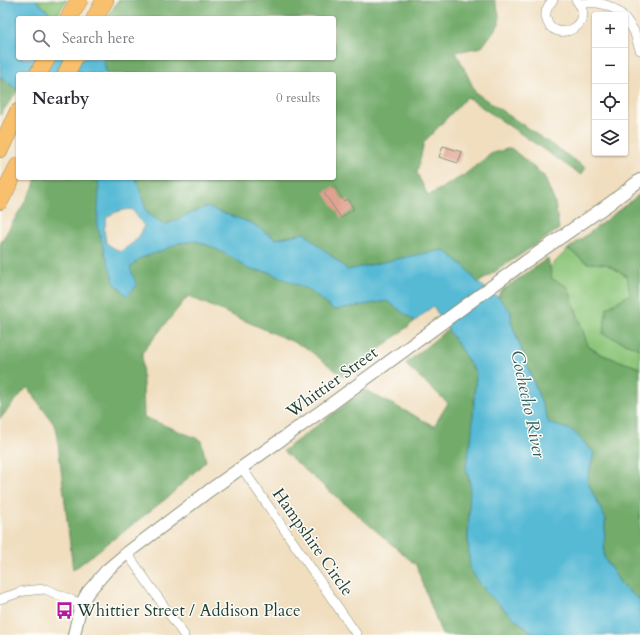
<!DOCTYPE html>
<html lang="en">
<head>
<meta charset="utf-8">
<style>
	:root { --surface:#fff; --page:#f7f7f7; --text:#2b2b33; --muted:#7c7c81; --line:#e1e1e2 }
	body { margin:0; font-family:Cardo,serif; background:var(--page); color:var(--text) }
	.controls { position:absolute; right:12px; top:12px; display:grid; overflow:hidden; border-radius:4px; box-shadow:0 1px 3px #0004 }
	.controls button { width:36px; height:36px; display:grid; place-items:center; padding:0; border:0; border-bottom:1px solid var(--line); background:var(--surface); color:var(--text); font:20px sans-serif }
	.list { margin:0; padding:0; list-style:none }
	h2 { display:flex; justify-content:space-between; align-items:center; height:52px; margin:0; padding:0 16px; font-size:17px }
	h2 small { font-size:13px; font-weight:400; color:var(--muted) }
	.icon { flex:none; width:22px; height:22px; fill:none; stroke:currentColor; stroke-width:2; stroke-linecap:round; stroke-linejoin:round }
	.map { position:relative; flex:none; width:640px; height:635px; overflow:hidden }
	.search { position:absolute; background:var(--surface); box-shadow:0 1px 3px #0004; left:16px; top:16px; width:320px; height:44px; display:flex; align-items:center; gap:10px; box-sizing:border-box; padding:0 14px; border-radius:4px; color:var(--muted); font-size:15px }
	.panel { position:absolute; background:var(--surface); box-shadow:0 1px 3px #0004; left:16px; top:72px; width:320px; height:108px; border-radius:4px }
	.map>svg:first-child { display:block }
</style>
</head>
<body>
<div class="map">
<svg width="640" height="635" viewBox="0 0 640 635">
	<rect width="100%" height="100%" fill="#fdfcf7"/>
	<filter id="ink" filterUnits="userSpaceOnUse"><feTurbulence type="fractalNoise" baseFrequency=".025" numOctaves="2"/><feDisplacementMap in="SourceGraphic" scale="8" xChannelSelector="R" yChannelSelector="G"/><feConvolveMatrix kernelMatrix="1 2 1 2 8 2 1 2 1" color-interpolation-filters="sRGB"/></filter>
	<filter id="wash" filterUnits="userSpaceOnUse"><feTurbulence type="fractalNoise" baseFrequency=".012" numOctaves="4" result="noise"/><feDisplacementMap in="SourceGraphic" scale="16" xChannelSelector="R" yChannelSelector="G"/><feGaussianBlur stdDeviation="0.9" result="paint"/><feColorMatrix in="noise" values="0 0 0 0 0 0 0 0 0 0 0 0 0 0 0 0 0 1.4 0 .05"/><feComposite in="paint" operator="in"/></filter>
	<g filter="url(#wash)">
		<rect width="100%" height="100%" fill="#f0debf"/>
		<g fill="#8dc67a" stroke="#568257">
			<path d="M36,0h31l-12,18z"/>
			<path d="M568,249l19,14 19,1 21,12 3,18 -23,14 -4,26 37,15v19l-40,-14 -12,-8 -20,-59 -16,-8 -2,-12z"/>
		</g>
		<g fill="#72ab6a" stroke="#48744f">
			<path d="M118,0h377l4,14v10l-17,23 -26,5 20,41 110,75 -5,7 -114,-78 -43,45 -7,31 11,23 36,-21 28,-22 19,-5 33,28 11,27 4,26 -81,54 -13,-16 -21,-17 -33,6 -63,14 -44,-37 -28,6 -25,-16 -45,-16 -41,18 -18,-12 -11,-35h198v-104h-227l-4,-16h231v-40h-227z"/>
			<path d="M0,76l18,14 -18,25z"/>
			<path d="M36,178h62l7,78 25,12 10,-10 19,-6 20,-9 17,-2 16,6 21,11 15,11 20,3 41,18 25,20 53,-9 28,20 -71,56 -39,-30 -117,-51 -46,57 2,64 57,23 5,21 -39,37 -94,72 -17,-143 -29,-40 -27,32v-175l33,-56z"/>
			<path d="M640,194v155l-37,-15 4,-26 23,-14 -3,-18 -21,-12 -19,-1 -19,-14z"/>
			<path d="M548,258l4,21 16,8 20,59 12,8 40,14v232l-18,-14 -18,-29 1,-39 -18,-37 7,-28 -21,-22 -24,-8 -38,-102v-9l-13,-15 3,-6z"/>
			<path d="M448,329l28,44 -4,61 -6,33 4,17 -2,57 2,28 47,52 19,14h-94l-26,-70 -133,-114 82,-61 69,36 14,-23 -43,-39z"/>
		</g>
		<g fill="#57bad5" stroke="#3b7c84" fill-rule="evenodd">
			<path d="M0,0h36l19,18h-37v40h85l4,16h-89v16l-18,-14z"/>
			<path d="M98,178h38l11,35 18,12 41,-18 45,16 25,16 28,-6 44,37 63,-14 33,-6 21,17 13,16 20,14 13,15v10l38,101 24,8 21,22 -7,28 18,37 -1,39 18,29 18,14v35h-104l-19,-14 -30,-28 -17,-24 -2,-28 2,-57 -4,-17 6,-33 4,-61 -43,-67 -18,15 -28,-20 -53,9 -25,-20 -41,-18 -20,-3 -15,-11 -21,-11 -16,-6 -17,2 -20,9 -19,6 -10,10 7,17 -10,11 -13,-14 -17,-56 2,-33zM132,209l12,17c-4,13 -12,18 -24,26l-14,-9 -2,-13 3,-13c9,-6 15,-7 25,-8z"/>
		</g>
		<g id="blocks">
			<g fill="#e0a190">
				<path d="M443,146l19,6 -4,11 -19,-6z"/>
				<path d="M334,186l10,15 3,-2 7,10 -13,9 -17,-25z"/>
			</g>
		</g>
	</g>
	<g filter="url(#ink)">
		<use href="#blocks" fill-opacity="0" stroke="#888e7a" stroke-width="1"/>
		<g fill="none" stroke-linecap="round" stroke-linejoin="round">
			<defs>
				<g id="minor">
					<path d="M553,0c-5,5 -8,10 -7,17 6,30 54,8 30,-17"/>
					<path d="M579,4c17,-3 30,-1 43,11"/>
					<path d="M625,18l9,13 6,19"/>
					<path d="M242,468l115,167"/>
					<path d="M127,553l57,82"/>
					<path d="M0,599l24,-8 21,-2 36,15"/>
				</g>
				<path id="tertiary" d="M74,635l7,-31 7,-12 19,-22 20,-17 83,-63 120,-85 195,-143 84,-58 31,-24"/>
				<g id="motorway">
					<path d="M69,18l10,-18"/>
					<path d="M95,18l10,-18"/>
					<path d="M38,74l9,-16"/>
					<path d="M66,74l8,-16"/>
					<path d="M0,149l18,-37"/>
					<path d="M0,201l18,-35"/>
				</g>
			</defs>
			<use href="#minor" stroke="#888e7a" stroke-width="10"/>
			<use href="#tertiary" stroke="#888e7a" stroke-width="14"/>
			<use href="#motorway" stroke="#888e7a" stroke-width="18"/>
			<use href="#minor" stroke="#fff" stroke-width="9"/>
			<use href="#tertiary" stroke="#fff" stroke-width="12"/>
			<use href="#motorway" stroke="#f8bf6c" stroke-width="17"/>
		</g>
	</g>
	<defs>
		<symbol id="bus-bare" viewBox="-9 -9 18 18"><path d="M-5-6H5V4H4V6H2V4H-2V6H-4V4H-5ZM-3.5-4V0h7V-4ZM-3.5 1.2v1.5H-2V1.2ZM2 1.2v1.5H3.5V1.2Z" fill="#b5179e" stroke="#fdfcf7" stroke-width="2.5" paint-order="stroke"/></symbol>
	</defs>
	<g fill-rule="evenodd">
		<use href="#bus-bare" x="52" y="598" width="25" height="25"/>
	</g>
	<g text-anchor="middle" dominant-baseline="central" stroke-width="3" stroke-linejoin="round" paint-order="stroke">
		<g font-size="17" fill="#1f3d34" stroke="#fdfcf7">
			<text transform="translate(332 382) rotate(-36)">Whittier Street</text>
			<text transform="translate(313 542) rotate(55)">Hampshire Circle</text>
		</g>
		<g font-size="17" fill="#1f3d34" stroke="#fdfcf7" text-anchor="start">
			<text x="77" y="610">Whittier Street / Addison Place</text>
		</g>
		<g font-size="18" font-style="italic" fill="#306264" stroke="#fdfcf7">
			<text transform="translate(528 404) rotate(78)">Cochecho River</text>
		</g>
	</g>
</svg>
<div class="controls">
<button>+</button>
<button>−</button>
<button><svg class="icon" aria-label="locate" viewBox="0 0 24 24"><circle cx="12" cy="12" r="6"/><path d="M12 2v4M12 18v4M2 12h4M18 12h4"/></svg></button>
<button><svg class="icon" aria-label="layers" viewBox="0 0 24 24"><path d="M12 4l9 5-9 5-9-5zM3 14l9 5 9-5"/></svg></button>
</div>
<div class="search"><svg class="icon" aria-label="search" viewBox="0 0 24 24"><circle cx="10" cy="10" r="6"/><path d="M15 15l6 6"/></svg>Search here</div>
<section class="panel">
<h2>Nearby<small>0 results</small></h2>
<ul class="list">
</ul>
</section>
</div>
</body>
</html>
